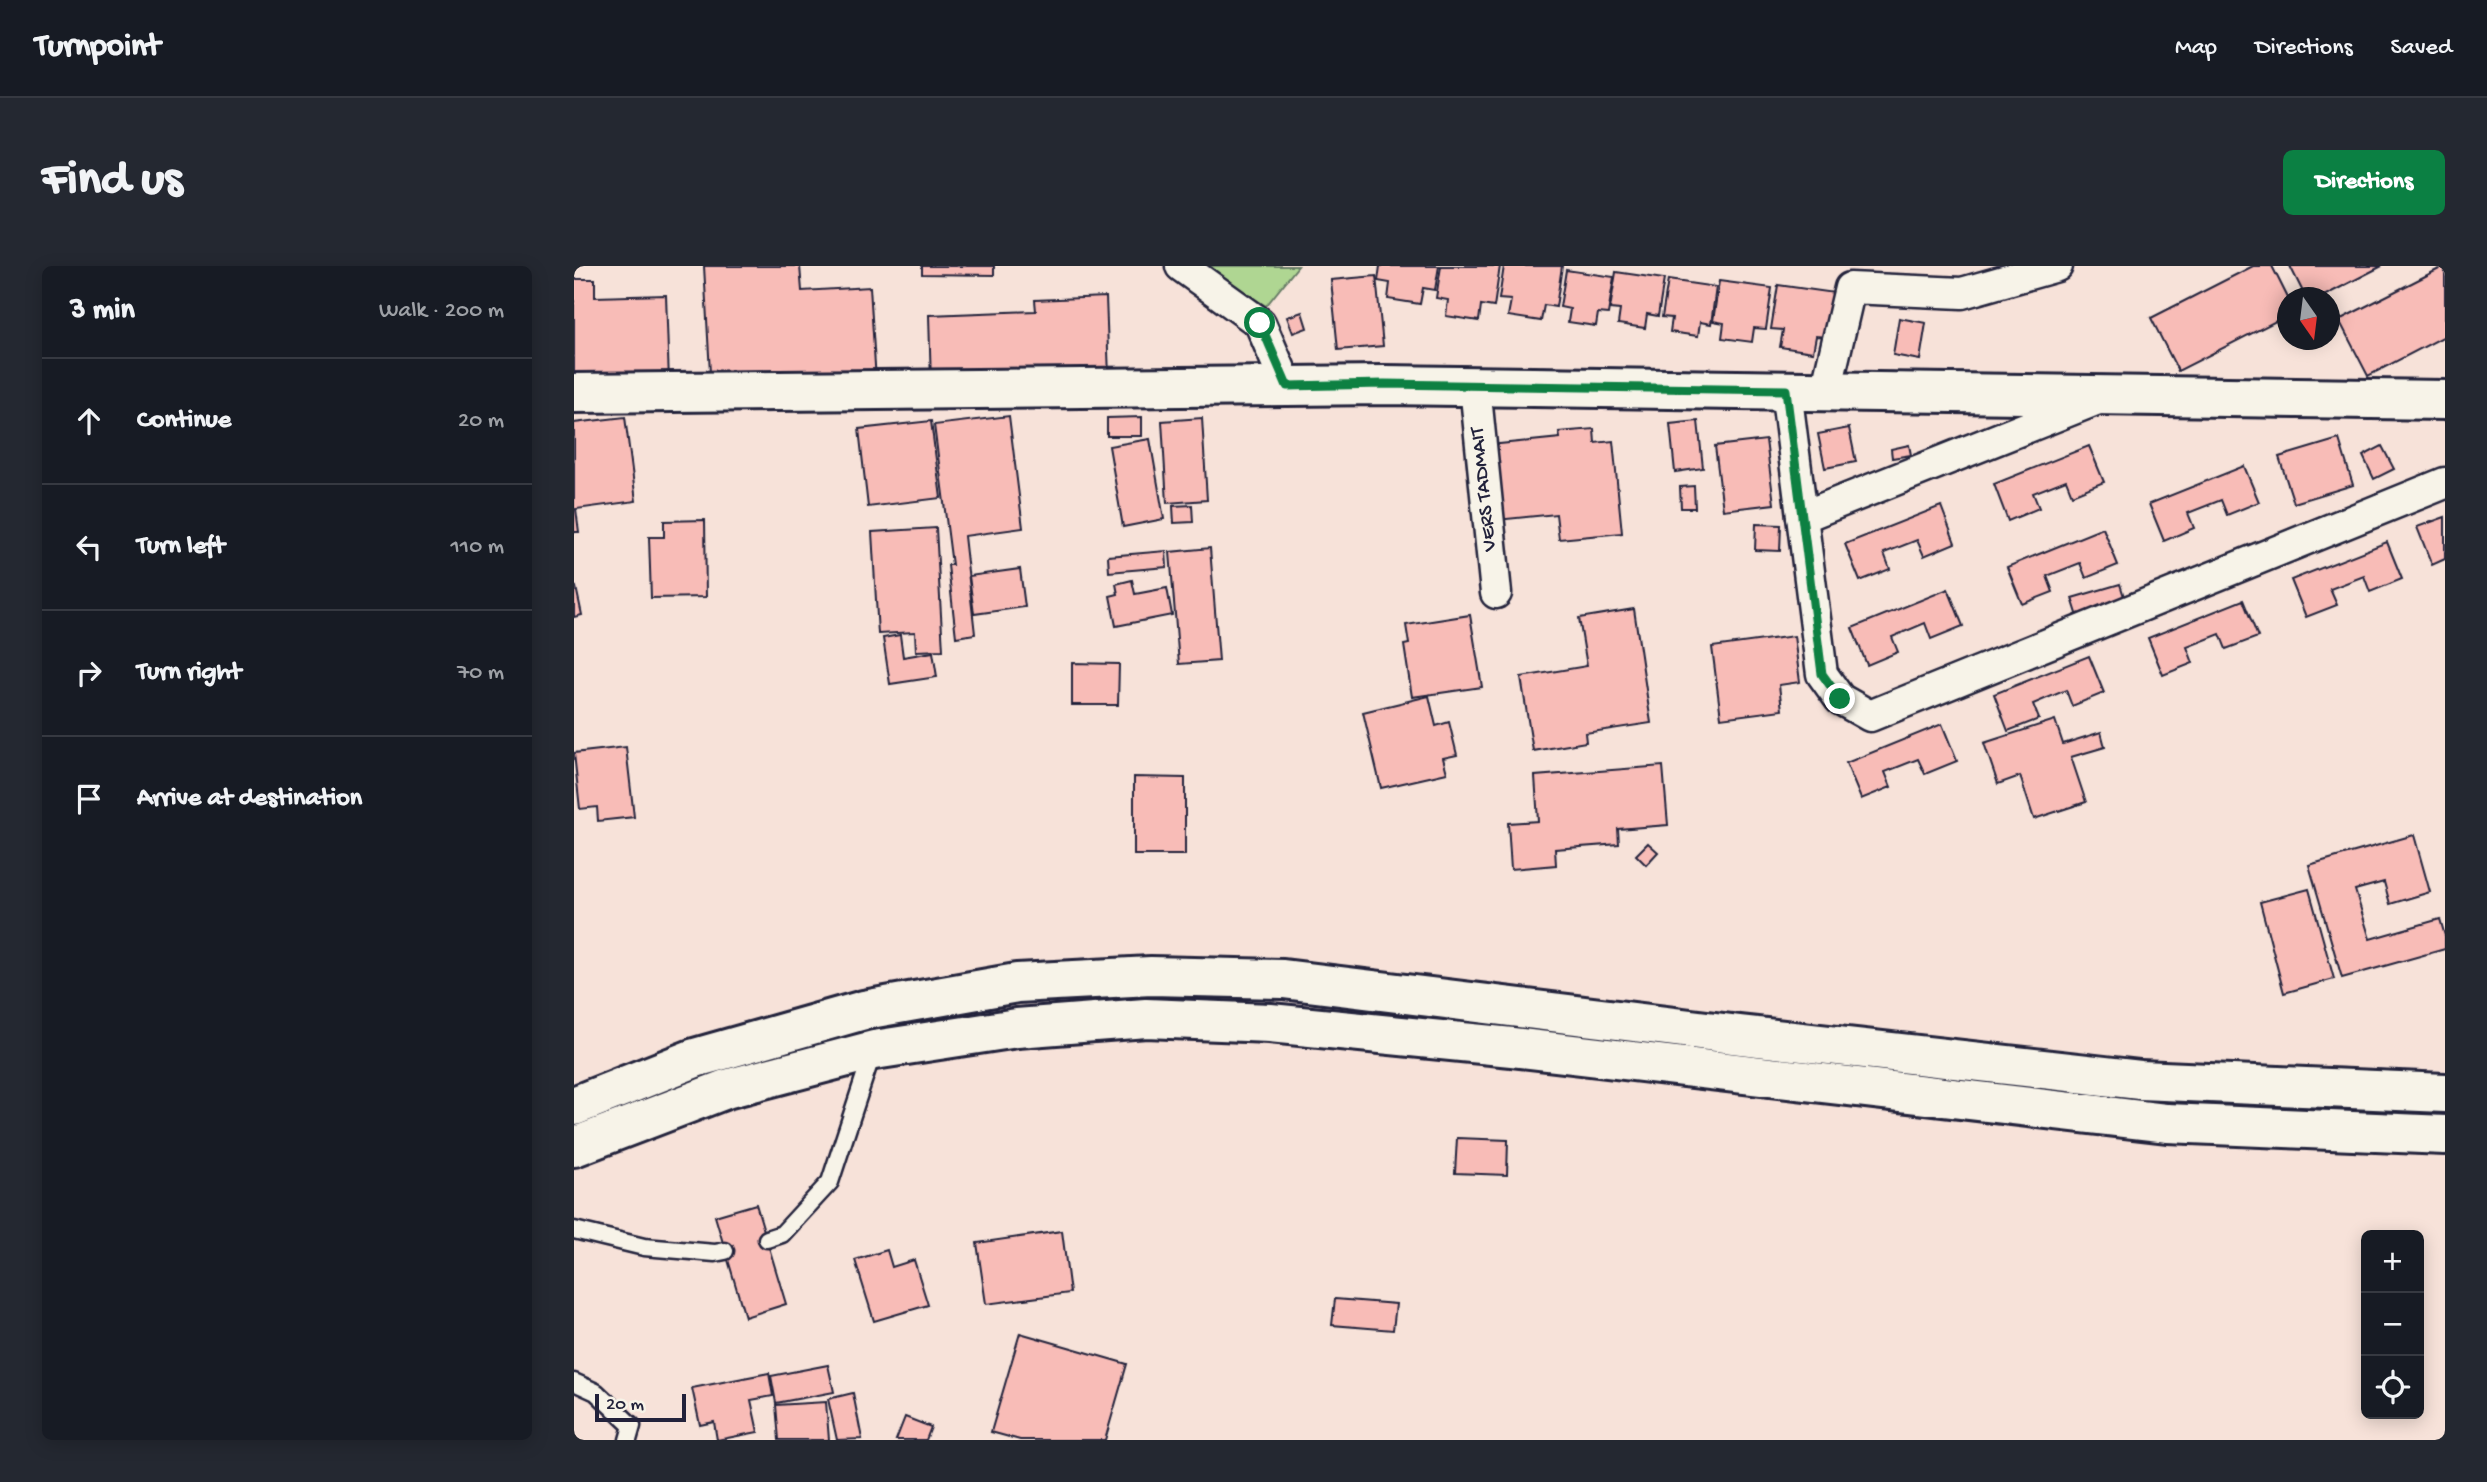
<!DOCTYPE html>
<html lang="en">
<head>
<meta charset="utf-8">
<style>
	:root { --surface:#171b24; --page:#242831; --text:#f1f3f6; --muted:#9ea1a6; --line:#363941; --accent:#0b8043 }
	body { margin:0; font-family:"Gochi Hand",sans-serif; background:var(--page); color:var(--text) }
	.controls { position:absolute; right:21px; bottom:21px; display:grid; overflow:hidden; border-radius:10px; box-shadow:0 4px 18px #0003 }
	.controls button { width:63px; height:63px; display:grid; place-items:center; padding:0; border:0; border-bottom:2px solid var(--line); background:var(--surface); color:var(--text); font:35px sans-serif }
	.compass { position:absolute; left:1703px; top:21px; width:63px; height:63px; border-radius:50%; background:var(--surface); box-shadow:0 4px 18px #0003; rotate:166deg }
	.scale { position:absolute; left:21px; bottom:18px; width:91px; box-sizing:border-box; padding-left:7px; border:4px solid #22223b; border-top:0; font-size:19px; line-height:24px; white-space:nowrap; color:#22223b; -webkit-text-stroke:5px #f7f3e8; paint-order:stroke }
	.stop { position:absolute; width:21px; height:21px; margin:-16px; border:5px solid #0b8043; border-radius:50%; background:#fff }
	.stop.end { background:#0b8043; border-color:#fff; box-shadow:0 2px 7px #0008 }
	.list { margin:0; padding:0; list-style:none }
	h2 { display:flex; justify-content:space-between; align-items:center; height:91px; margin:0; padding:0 28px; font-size:30px }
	h2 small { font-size:23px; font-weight:400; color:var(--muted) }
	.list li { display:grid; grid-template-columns:46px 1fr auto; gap:21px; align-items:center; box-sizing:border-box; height:126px; padding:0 28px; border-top:2px solid var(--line) }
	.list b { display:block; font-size:26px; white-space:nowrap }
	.list em { font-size:23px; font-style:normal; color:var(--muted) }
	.icon { flex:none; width:38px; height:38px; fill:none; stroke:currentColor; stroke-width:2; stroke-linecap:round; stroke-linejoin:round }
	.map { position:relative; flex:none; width:1871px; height:1174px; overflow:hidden; border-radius:10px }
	header { display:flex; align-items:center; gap:42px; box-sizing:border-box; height:98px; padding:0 35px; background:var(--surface); border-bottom:2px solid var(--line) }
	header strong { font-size:33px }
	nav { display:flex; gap:38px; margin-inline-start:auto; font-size:24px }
	.intro { display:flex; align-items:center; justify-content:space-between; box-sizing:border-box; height:168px; padding:0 42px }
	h1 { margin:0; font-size:49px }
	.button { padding:18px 32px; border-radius:10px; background:var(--accent); color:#fff; font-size:24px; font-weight:700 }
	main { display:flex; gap:42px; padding:0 42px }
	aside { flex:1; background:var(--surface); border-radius:10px; box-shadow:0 4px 18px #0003 }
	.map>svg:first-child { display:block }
</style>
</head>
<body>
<header>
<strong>Turnpoint</strong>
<nav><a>Map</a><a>Directions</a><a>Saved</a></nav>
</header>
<div class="intro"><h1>Find us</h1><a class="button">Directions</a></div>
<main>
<aside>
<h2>3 min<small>Walk · 200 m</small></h2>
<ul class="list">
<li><svg class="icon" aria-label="ahead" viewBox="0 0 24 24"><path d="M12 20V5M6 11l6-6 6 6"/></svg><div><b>Continue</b></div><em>20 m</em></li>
<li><svg class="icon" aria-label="left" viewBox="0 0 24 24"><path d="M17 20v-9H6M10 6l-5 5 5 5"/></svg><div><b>Turn left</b></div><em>110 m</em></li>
<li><svg class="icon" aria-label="right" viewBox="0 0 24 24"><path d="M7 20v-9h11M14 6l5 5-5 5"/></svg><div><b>Turn right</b></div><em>70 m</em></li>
<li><svg class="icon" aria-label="arrive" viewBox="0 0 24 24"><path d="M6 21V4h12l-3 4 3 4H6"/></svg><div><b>Arrive at destination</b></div></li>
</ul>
</aside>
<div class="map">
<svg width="1871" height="1174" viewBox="0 0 1871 1174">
	<rect width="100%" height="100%" fill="#f7e2d9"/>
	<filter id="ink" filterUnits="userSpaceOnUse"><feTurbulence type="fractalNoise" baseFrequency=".0143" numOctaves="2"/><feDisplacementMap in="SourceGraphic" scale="14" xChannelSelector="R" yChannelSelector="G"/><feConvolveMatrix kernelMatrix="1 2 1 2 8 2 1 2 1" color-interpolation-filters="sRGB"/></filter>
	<g filter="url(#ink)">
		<path fill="#afd692" stroke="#687c66" stroke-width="2" d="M628,0h96l-32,40z"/>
		<g fill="#f8bcb7" stroke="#22223b" stroke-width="2">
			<path d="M130,0h96l2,25 68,-4 6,94 -165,10z"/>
			<path d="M348,0h72v9l-72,-1z"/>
			<path d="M806,0h59l-4,24 -12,-2 -3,16 -32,-5 2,-16 -12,-2z"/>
			<path d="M867,0h59l-6,41 -13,-2 -2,16 -33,-5 2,-16 -12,-2z"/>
			<path d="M930,0h58l-6,41 -12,-2 -3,16 -33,-5 3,-16 -12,-1z"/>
			<path d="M1679,0h19l16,32v17l-110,56 -27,-53z"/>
			<path d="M1716,0h92l-62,32h-14z"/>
			<path d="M1871,0v70l-77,40 -29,-56z"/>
			<path d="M992,4l48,7 -6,37 -10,-1 -2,13 -28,-4 2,-13 -10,-2z"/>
			<path d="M1042,6l48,7 -6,37 -11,-2 -2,14 -27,-4 2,-14 -10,-1z"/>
			<path d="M802,10l7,70 -45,4 -7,-70z"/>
			<path d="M0,13h21v18l71,-2 3,87 -95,4z"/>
			<path d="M1094,14l48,7 -5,37 -11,-2 -2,14 -28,-4 2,-14 -10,-1z"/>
			<path d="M1145,15l53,7 -6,41 -12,-1 -2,14 -30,-4 2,-15 -11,-2z"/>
			<path d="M1204,19l57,8 -7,44 -12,-1 -3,16 -33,-5 3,-17 -12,-1z"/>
			<path d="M532,31l3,80 -178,6 -2,-68 107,-4 -1,-11z"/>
			<path d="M728,46l5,16 -14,5 -6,-16z"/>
			<path d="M1325,52l27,5 -6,37 -27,-5z"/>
			<path d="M435,150l14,112 -59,8 11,98 -19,3 -8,-72h4l-18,-140z"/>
			<path d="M51,151l11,84 -60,8 3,23h-5v-109z"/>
			<path d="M568,151v19h-35v-18z"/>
			<path d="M628,152l5,82 -40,3 -5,-82z"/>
			<path d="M357,155l10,77 -73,9 -9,-78z"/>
			<path d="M1124,155l5,47 -28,4 -5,-48z"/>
			<path d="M1275,162l7,34 -31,6 -7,-34z"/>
			<path d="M1020,163l1,14 18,-2 9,92 -63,6 -3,-25 -59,6 -7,-75 70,-7 -1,-6z"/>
			<path d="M576,173l14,80 -41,8 -14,-81z"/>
			<path d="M1765,173l14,46 -59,18 -15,-46z"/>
			<path d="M1192,174l8,64 -51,6 -8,-64z"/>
			<path d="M1335,179l2,10 -19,3 -1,-9z"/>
			<path d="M1515,180l15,36 -32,13 -6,-15 -33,13 6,15 -31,13 -14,-37z"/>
			<path d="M1808,180l12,23 -20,10 -11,-23z"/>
			<path d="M1670,200l15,36 -32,13 -6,-15 -33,13 6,15 -30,13 -15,-37z"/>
			<path d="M1120,220l1,22h-14l-1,-21z"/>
			<path d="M618,239l1,17 -19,1 -1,-17z"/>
			<path d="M1367,240l14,37 -31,13 -7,-16 -33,13 6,16 -30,12 -15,-37z"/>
			<path d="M1871,251v42l-13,6 -15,-38z"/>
			<path d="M131,254l1,77 -55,1 -2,-61h15v-16z"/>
			<path d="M1182,258l25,1 -1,26 -25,-1z"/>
			<path d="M362,262l7,122 -27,1 -1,-19 -37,2 -6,-102z"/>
			<path d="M1529,262l15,37 -32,13 -6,-15 -33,13 6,16 -31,12 -15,-37z"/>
			<path d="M1813,276l15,37 -32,13 -6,-16 -34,13 7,16 -31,12 -15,-37z"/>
			<path d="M636,282l9,113 -40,3 -9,-112z"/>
			<path d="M592,285l1,16 -58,5 -1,-16z"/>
			<path d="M446,303l5,38 -51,7 -5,-38z"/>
			<path d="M558,314l3,14 32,-6 5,27 -56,11 -6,-30 8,-2 -2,-10z"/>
			<path d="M1546,318l8,25 -48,14 -8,-25z"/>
			<path d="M2,321l6,28 -8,2v-29z"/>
			<path d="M1374,323l15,37 -32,13 -6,-16 -33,14 6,15 -31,13 -15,-37z"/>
			<path d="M1669,334l15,37 -32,12 -6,-15 -33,13 6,16 -30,12 -15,-37z"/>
			<path d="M1060,343l17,114 -66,10 1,9 -53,9 -12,-74 66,-11 -8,-48z"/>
			<path d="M896,349l12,72 -70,10 -8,-52 5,-1 -3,-19z"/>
			<path d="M326,369l3,22 30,-5 4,25 -47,7 -7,-46z"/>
			<path d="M1220,370l6,46 -21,3 3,25 -61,8 -9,-71z"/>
			<path d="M1515,390l15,37 -32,13 -6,-16 -33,14 6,15 -31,12 -14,-37z"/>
			<path d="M498,397l47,1 -1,41h-46z"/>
			<path d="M855,430l7,30 13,-4 8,33 -14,3 4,15 -66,15 -18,-76z"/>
			<path d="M1481,454l8,24 38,-12 4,15 -34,10 15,45 -52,17 -14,-43 -22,8 -14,-41z"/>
			<path d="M1368,458l15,37 -32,13 -7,-15 -33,13 6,15 -30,12 -15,-36z"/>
			<path d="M52,481l8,70 -36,4 -1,-14 -17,2 -6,-56z"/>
			<path d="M1089,500l5,59 -50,4 1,15 -64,5 1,16 -45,4 -3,-46 30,-2 -3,-45z"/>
			<path d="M560,511l51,1v77h-51z"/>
			<path d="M1840,569l16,57 -40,12 -6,-22 -29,8 15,49 70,-20 5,17v13l-103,29 -33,-113z"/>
			<path d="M1074,577l10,9 -12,13 -10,-10z"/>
			<path d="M1735,623l25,90 -50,14 -24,-91z"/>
			<path d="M883,872l51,2 -1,35 -52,-2z"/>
			<path d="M182,938l30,100 -41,13 -30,-101z"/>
			<path d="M488,965l8,62 -84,11 -9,-61z"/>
			<path d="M313,984l5,17 22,-7 14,45 -54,16 -19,-61z"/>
			<path d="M761,1033l61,5 -3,26 -61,-5z"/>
			<path d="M446,1067l107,31 -22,76h-85l-29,-8z"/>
			<path d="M254,1099l6,27 -58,11 -5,-27z"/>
			<path d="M195,1107l4,23 -22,4 7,32 -41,8 -3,-18 -14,3 -8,-37z"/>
			<path d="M279,1127l9,46 -25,1 -9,-41z"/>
			<path d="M252,1136l3,38h-50l-3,-35z"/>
			<path d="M331,1151l26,10 -5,13h-30z"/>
		</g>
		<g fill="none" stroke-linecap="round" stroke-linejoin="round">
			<defs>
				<g id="service">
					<path d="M0,964l70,17 71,6 10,-2"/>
					<path d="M193,973l15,-5 48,-52 42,-128"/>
					<path d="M0,1116l22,10 36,34 -4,14"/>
				</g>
				<g id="minor">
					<path d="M607,0l79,57 27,63"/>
					<path d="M901,120l21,207"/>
					<path d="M1212,124l36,284 18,25 30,17 575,-233"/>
					<path d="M1252,125l24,-103 112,5 95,-27"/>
					<path d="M1228,251l296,-118"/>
				</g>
				<path id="secondary" d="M0,127l810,-8 1061,15"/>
				<g id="trunk">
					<path d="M0,840l121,-48 169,-48 153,-27 134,-7 132,3 457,56 400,45 305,13"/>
					<path d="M0,881l152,-58 148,-39 143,-22 129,-10 124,5 242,24 655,76 278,12"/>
				</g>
			</defs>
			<use href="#service" stroke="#22223b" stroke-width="21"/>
			<use href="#minor" stroke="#22223b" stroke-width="35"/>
			<use href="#secondary" stroke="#22223b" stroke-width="44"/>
			<use href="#trunk" stroke="#22223b" stroke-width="44"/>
			<use href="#service" stroke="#f7f3e8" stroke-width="16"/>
			<use href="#minor" stroke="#f7f3e8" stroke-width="30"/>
			<use href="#secondary" stroke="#f7f3e8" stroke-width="38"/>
			<use href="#trunk" stroke="#f7f3e8" stroke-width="38"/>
		</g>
	</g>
	<g fill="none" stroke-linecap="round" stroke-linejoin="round" filter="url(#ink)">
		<path stroke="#0b8043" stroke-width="9" d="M686,57l27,63 97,-2 402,6 36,284 18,25"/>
	</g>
	<g text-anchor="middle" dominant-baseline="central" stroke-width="6" stroke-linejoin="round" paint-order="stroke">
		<g font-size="21" fill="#22223b" stroke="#f7f3e8">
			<text transform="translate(911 223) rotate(-96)">VERS TADMAIT</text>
		</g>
	</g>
</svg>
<div class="controls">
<button>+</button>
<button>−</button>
<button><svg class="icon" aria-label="locate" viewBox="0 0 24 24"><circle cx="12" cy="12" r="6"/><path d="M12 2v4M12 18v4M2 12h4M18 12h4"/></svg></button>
</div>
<svg class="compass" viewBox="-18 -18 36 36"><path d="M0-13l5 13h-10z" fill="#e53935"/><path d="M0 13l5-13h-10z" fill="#9ea1a6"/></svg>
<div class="scale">20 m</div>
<div class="stop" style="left:686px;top:57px"></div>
<div class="stop end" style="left:1266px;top:433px"></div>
</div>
</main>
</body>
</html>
